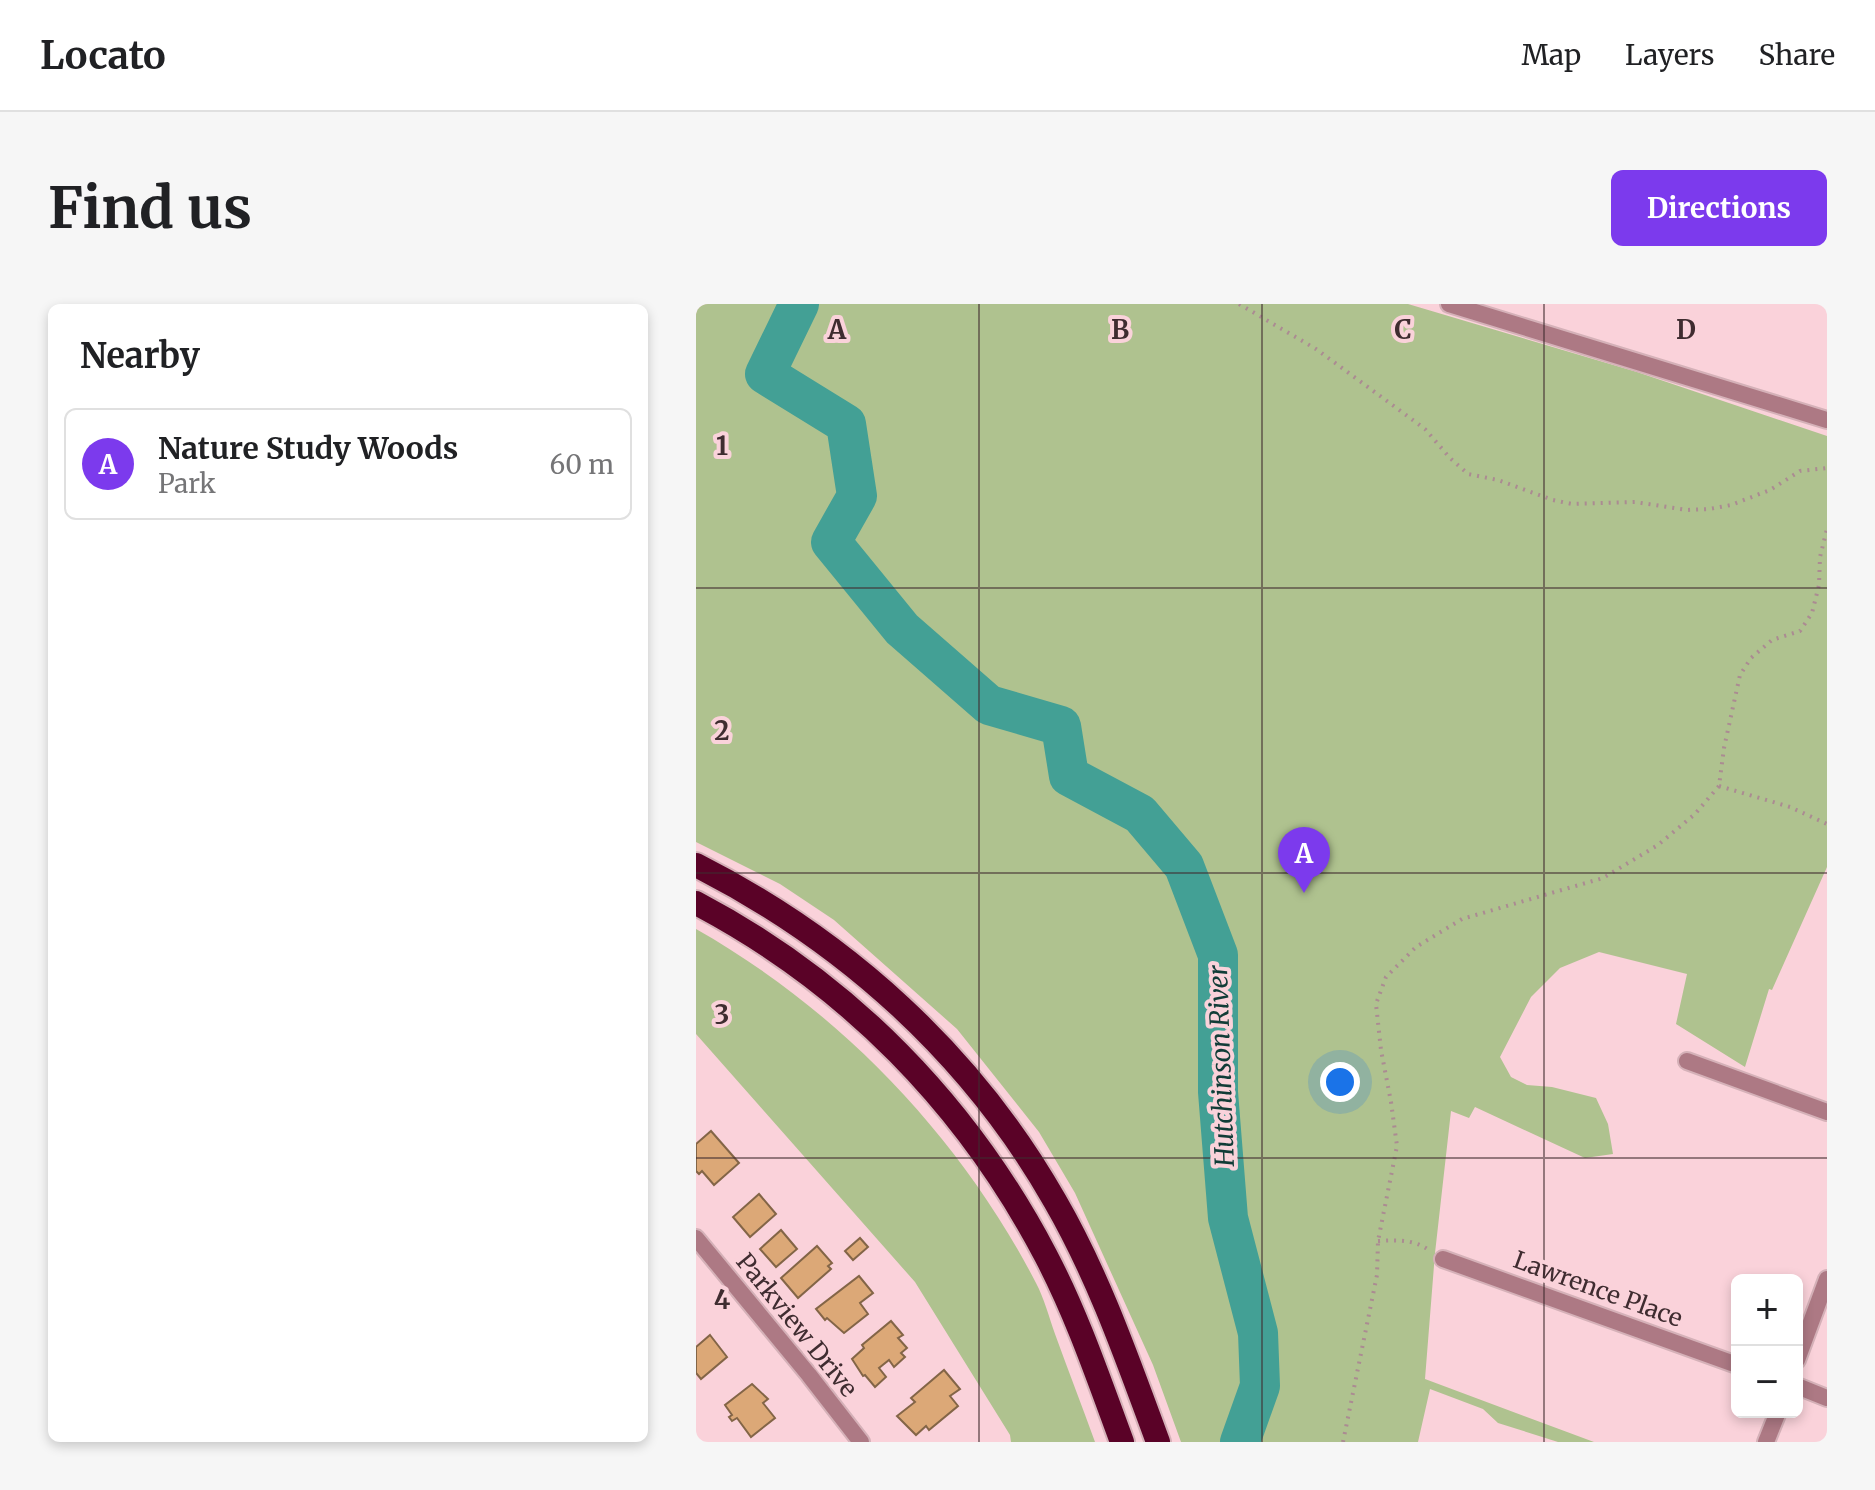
<!DOCTYPE html>
<html lang="en">
<head>
<meta charset="utf-8">
<style>
	:root { --surface:#fff; --page:#f6f6f6; --text:#202124; --muted:#757577; --line:#e0e0e0; --accent:#7c3aed }
	body { margin:0; font-family:Merriweather,serif; background:var(--page); color:var(--text) }
	.controls { position:absolute; right:24px; bottom:24px; display:grid; overflow:hidden; border-radius:12px; box-shadow:0 4px 12px #0003 }
	.controls button { width:72px; height:72px; display:grid; place-items:center; padding:0; border:0; border-bottom:2px solid var(--line); background:var(--surface); color:var(--text); font:40px sans-serif }
	.you { position:absolute; left:644px; top:778px; width:28px; height:28px; margin:-20px; border:6px solid #fff; border-radius:50%; background:#1a73e8; box-shadow:0 0 0 12px #1a73e833 }
	.badge { display:grid; place-items:center; width:52px; height:52px; border-radius:50%; background:var(--accent); color:#fff; font-size:26px; font-weight:700 }
	.pin { position:absolute; translate:-50% -66px; filter:drop-shadow(0 2px 4px #0008) }
	.pin::after { content:''; position:absolute; top:42px; width:28px; height:24px; background:inherit; clip-path:polygon(0 0,100% 0,50% 100%) }
	.list { margin:0; padding:0; list-style:none }
	h2 { display:flex; justify-content:space-between; align-items:center; height:104px; margin:0; padding:0 32px; font-size:34px }
	h2 small { font-size:26px; font-weight:400; color:var(--muted) }
	.list li { display:grid; grid-template-columns:52px 1fr auto; gap:24px; align-items:center; box-sizing:border-box; height:112px; margin:0 16px 16px; padding:0 16px; border:2px solid var(--line); border-radius:12px }
	.list b { display:block; font-size:30px; white-space:nowrap }
	.list p { margin:0; font-size:26px; white-space:nowrap; color:var(--muted) }
	.list em { font-size:26px; font-style:normal; color:var(--muted) }
	.map { position:relative; flex:none; width:1131px; height:1138px; overflow:hidden; border-radius:12px }
	header { display:flex; align-items:center; gap:48px; box-sizing:border-box; height:112px; padding:0 40px; background:var(--surface); border-bottom:2px solid var(--line) }
	header strong { font-size:38px }
	nav { display:flex; gap:44px; margin-inline-start:auto; font-size:28px }
	.intro { display:flex; align-items:center; justify-content:space-between; box-sizing:border-box; height:192px; padding:0 48px }
	h1 { margin:0; font-size:56px }
	.button { padding:20px 36px; border-radius:12px; background:var(--accent); color:#fff; font-size:28px; font-weight:700 }
	main { display:flex; gap:48px; padding:0 48px }
	aside { flex:1; background:var(--surface); border-radius:12px; box-shadow:0 4px 12px #0003 }
	.map>svg:first-child { display:block }
</style>
</head>
<body>
<header>
<strong>Locato</strong>
<nav><a>Map</a><a>Layers</a><a>Share</a></nav>
</header>
<div class="intro"><h1>Find us</h1><a class="button">Directions</a></div>
<main>
<aside>
<h2>Nearby<small></small></h2>
<ul class="list">
<li><span class="badge">A</span><div><b>Nature Study Woods</b><p>Park</p></div><em>60 m</em></li>
</ul>
</aside>
<div class="map">
<svg width="1131" height="1138" viewBox="0 0 1131 1138">
	<rect width="100%" height="100%" fill="#fad2da"/>
	<g fill="#afc28f">
		<path d="M0,0h712l229,68 190,64v431l-55,123 -3,-1 -24,78 -69,-43 11,-50 -88,-22 -39,16 -29,29 -31,60 11,20 16,8 25,2 44,11 12,26 5,30 -28,4 -110,-51 -6,11 -18,-7 -16,142 -10,126 169,63h-36l-60,-19 -15,-14 -53,-20 -12,53h-237l-28,-77 -78,-172 -36,-61 -82,-103 -123,-109 -54,-36 -84,-42z"/>
		<path d="M0,625c143,81 264,207 340,354 8,15 13,34 19,51 13,36 27,72 40,108h-84l-1,-7 -95,-153 -219,-248z"/>
	</g>
	<g fill="none" stroke-linecap="round" stroke-linejoin="round">
		<path stroke="#43a095" stroke-width="40" d="M103,0l-34,70 81,50 11,72 -26,46 71,87 87,76 72,21 8,50 71,38 44,52 34,89v137l10,126 30,115 2,53 -20,56"/>
	</g>
	<g fill="#dca877" stroke="#836547" stroke-width="2">
		<path d="M15,827l28,32 -25,22 -12,-14 -3,3 -3,-3v-27z"/>
		<path d="M63,890l17,20 -26,23 -17,-20z"/>
		<path d="M85,926l16,19 -21,18 -16,-18z"/>
		<path d="M164,934l8,9 -15,13 -8,-9z"/>
		<path d="M121,942l15,17 -4,3 3,3 -33,29 -17,-20z"/>
		<path d="M163,972l14,17 -13,10 8,11 -24,19 -17,-15 -2,2 -9,-11z"/>
		<path d="M195,1017l12,14 -5,3 9,10 -6,5 4,4 -11,10 -5,-7 -10,8 7,9 -11,10 -10,-12 -2,1 -11,-17 12,-11 -2,-3z"/>
		<path d="M14,1031l17,22 -26,22 -5,-6v-26z"/>
		<path d="M248,1066l16,19 -10,7 8,10 -29,24 -3,-4 -10,9 -19,-19 18,-14 -4,-4z"/>
		<path d="M56,1080l16,15 -5,4 12,15 -24,19 -14,-19 -5,3 -3,-4 3,-2 -7,-10z"/>
	</g>
	<g fill="none" stroke-linecap="round" stroke-linejoin="round">
		<defs>
			<g id="street">
				<path d="M753,0l378,116"/>
				<path d="M991,757l140,51"/>
				<path d="M0,934l113,137 52,67"/>
				<path d="M747,955l294,106"/>
				<path d="M1101,1056l30,-81"/>
				<path d="M1101,1082l30,12"/>
				<path d="M1070,1138l12,-30"/>
			</g>
			<g id="highway">
				<path d="M0,561c150,76 276,190 359,336 44,76 73,160 103,241"/>
				<path d="M0,599c152,80 271,202 350,353 31,59 53,124 76,186"/>
			</g>
		</defs>
		<use href="#street" stroke="#d5b1b8" stroke-width="20"/>
		<use href="#highway" stroke="#d5b1b8" stroke-width="28"/>
		<g stroke="#ab8b92" stroke-width="4" stroke-dasharray="2 6" stroke-linecap="butt">
			<path d="M543,0l77,45 56,41 53,39 25,29 18,16 30,6 55,20 19,4 63,-2 52,8 22,-1 22,-4 39,-15 30,-19 27,-3"/>
			<path d="M1023,482l71,21 37,17"/>
			<path d="M682,937c19,-1 35,-2 51,9"/>
			<path d="M647,1138l34,-167 1,-34 19,-95 -6,-44 -10,-52 -5,-46 10,-27 30,-30 46,-28 141,-41 55,-33 37,-31 24,-28 5,-38 16,-73 11,-17 21,-18 28,-9 12,-18 7,-28 1,-28 7,-28"/>
		</g>
		<use href="#street" stroke="#ad7984" stroke-width="16"/>
		<use href="#highway" stroke="#5a0227" stroke-width="24"/>
	</g>
	<path fill="none" stroke="#3f2c30" stroke-width="2" stroke-opacity="0.55" d="M283,0v1138M566,0v1138M848,0v1138M0,284h1131M0,569h1131M0,854h1131"/>
	<g text-anchor="middle" dominant-baseline="central" stroke-width="8" stroke-linejoin="round" paint-order="stroke">
		<g font-size="24" fill="#3f2c30" stroke="#fad2da">
			<text transform="translate(902 985) rotate(20)">Lawrence Place</text>
			<text transform="translate(101 1021) rotate(51)">Parkview Drive</text>
		</g>
		<g font-size="26" font-style="italic" fill="#113c37" stroke="#fad2da">
			<text transform="translate(525 762) rotate(-92)">Hutchinson River</text>
		</g>
	</g>
	<g font-size="26" text-anchor="middle" font-weight="bold" fill="#3f2c30" stroke="#fad2da" stroke-width="8" stroke-linejoin="round" paint-order="stroke">
		<text x="141" y="35">A</text>
		<text x="424" y="35">B</text>
		<text x="707" y="35">C</text>
		<text x="990" y="35">D</text>
		<text x="26" y="151">1</text>
		<text x="26" y="436">2</text>
		<text x="26" y="720">3</text>
		<text x="26" y="1005">4</text>
	</g>
</svg>
<div class="controls">
<button>+</button>
<button>−</button>
</div>
<div class="you"></div>
<div class="pin badge" style="left:608px;top:589px">A</div>
</div>
</main>
</body>
</html>
